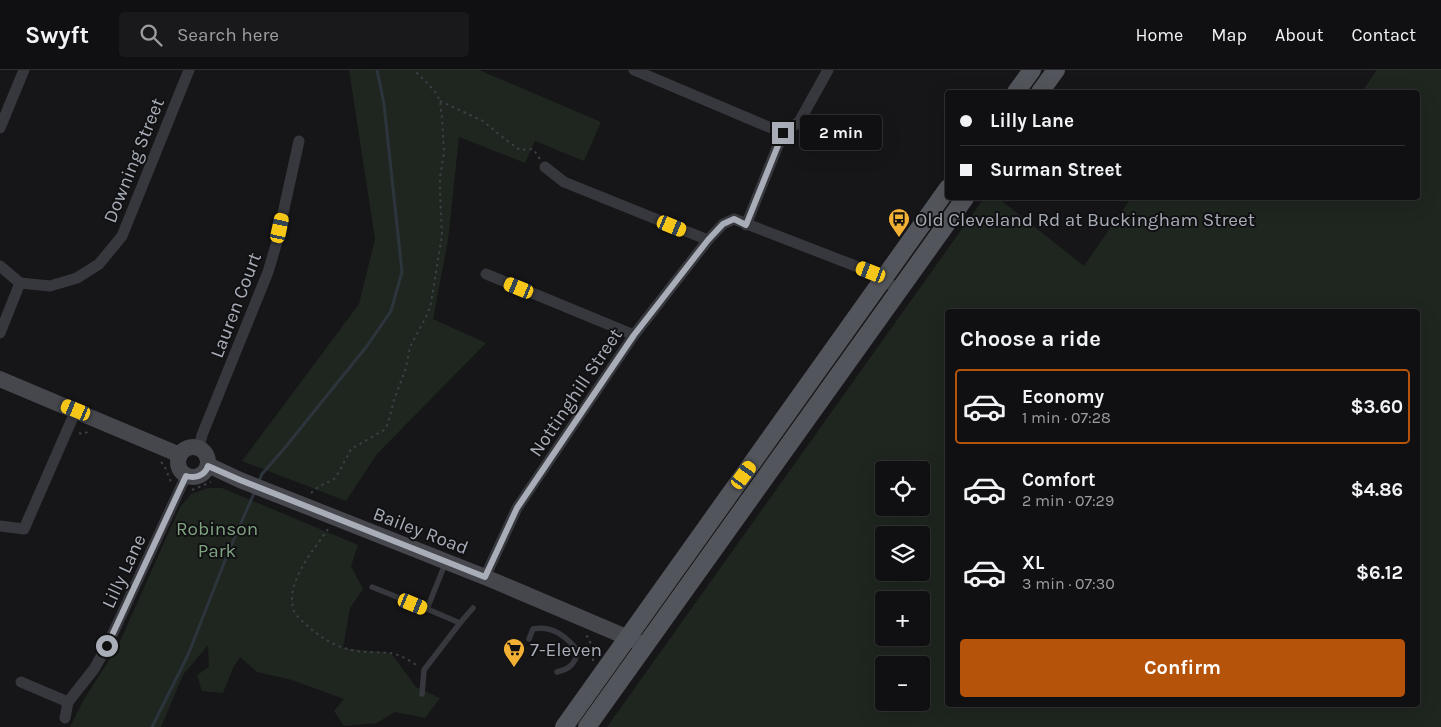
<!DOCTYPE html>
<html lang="en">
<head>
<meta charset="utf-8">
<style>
  body { margin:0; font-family:Karla,sans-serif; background:#19191b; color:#f1f3f6; height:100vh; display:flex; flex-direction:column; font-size:19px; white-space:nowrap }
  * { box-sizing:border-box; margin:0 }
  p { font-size:16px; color:#9c9d9f }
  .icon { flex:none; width:28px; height:28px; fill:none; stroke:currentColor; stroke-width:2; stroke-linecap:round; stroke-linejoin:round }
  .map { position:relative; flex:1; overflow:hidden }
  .drawer { position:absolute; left:945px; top:239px; width:475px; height:398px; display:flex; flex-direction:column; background:#101012; border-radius:5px; box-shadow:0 5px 20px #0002,0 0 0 1px #303032 }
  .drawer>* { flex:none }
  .hud { position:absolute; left:945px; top:20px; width:475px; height:110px; border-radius:5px; box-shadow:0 5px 20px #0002,0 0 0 1px #303032; display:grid; align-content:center; height:110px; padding:0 15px; background:#101012 }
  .fabs { position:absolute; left:875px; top:391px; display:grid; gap:10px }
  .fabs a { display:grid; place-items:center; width:55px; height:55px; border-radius:5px; background:#101012; box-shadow:0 5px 20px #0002,0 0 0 1px #303032; font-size:25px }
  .end { position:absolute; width:22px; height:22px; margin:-11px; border:6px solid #a8adb8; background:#111; box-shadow:0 0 0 2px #111 }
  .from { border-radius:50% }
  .bubble { position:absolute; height:35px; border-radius:5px; background:#101012; box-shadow:0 5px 20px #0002,0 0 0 1px #303032; font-size:16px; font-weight:700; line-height:35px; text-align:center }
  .car { position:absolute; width:15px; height:30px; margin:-15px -8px; border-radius:6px; box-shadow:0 0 4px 1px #0007; background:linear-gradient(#f5c518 24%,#345 0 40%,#f5c518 0 76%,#345 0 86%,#f5c518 0) }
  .hud b { display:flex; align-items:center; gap:18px; height:48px; font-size:19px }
  .hud b+b { border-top:1px solid #303032 }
  .hud i { width:12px; height:12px; background:#f1f3f6 }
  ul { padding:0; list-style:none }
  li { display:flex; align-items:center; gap:15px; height:75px; margin:0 10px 8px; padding:0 5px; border:2px solid transparent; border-radius:5px }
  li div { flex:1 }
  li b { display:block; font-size:19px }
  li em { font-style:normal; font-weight:700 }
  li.selected { border-color:#b45309 }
  li>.icon { width:45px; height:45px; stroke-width:1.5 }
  h2 { padding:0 15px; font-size:22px; line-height:60px }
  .cta { display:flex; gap:10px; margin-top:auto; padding:10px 15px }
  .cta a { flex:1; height:58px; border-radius:5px; background:#b45309; color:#fff; font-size:20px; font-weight:700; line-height:58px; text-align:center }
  header { display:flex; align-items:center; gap:30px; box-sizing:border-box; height:70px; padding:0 25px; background:#101012; border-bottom:1px solid #303032 }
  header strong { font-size:24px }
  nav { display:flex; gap:28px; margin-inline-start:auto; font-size:18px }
  .search { width:350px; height:45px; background:#19191b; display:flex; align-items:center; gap:12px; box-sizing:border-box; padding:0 18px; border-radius:5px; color:#9c9d9f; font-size:19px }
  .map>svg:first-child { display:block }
</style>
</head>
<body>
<header>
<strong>Swyft</strong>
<div class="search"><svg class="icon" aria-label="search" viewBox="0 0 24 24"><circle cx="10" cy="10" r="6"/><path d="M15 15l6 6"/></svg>Search here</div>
<nav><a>Home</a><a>Map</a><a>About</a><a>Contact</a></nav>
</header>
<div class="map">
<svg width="1441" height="657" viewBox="0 0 1441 657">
  <rect width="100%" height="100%" fill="#161618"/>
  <g fill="#1e261f" fill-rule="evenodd">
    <polygon points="349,0 479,0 601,52 584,91 535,71 525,93 459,67 448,170 433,249 486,273 377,384 346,431 242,391 359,234 375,169"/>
    <path d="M 1375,0 L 1441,0 L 1441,657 L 607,657 L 984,128 L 998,128 L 1084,196 L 1131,128 L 1418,128 L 1418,22 L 1362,22 L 1376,1 ZM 948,241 L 1418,241 L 1418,634 L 948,634 ZM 884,400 L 921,400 L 921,438 L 884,438 ZM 884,465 L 921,465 L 921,502 L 884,502 ZM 884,530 L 921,530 L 921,568 L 884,568 ZM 884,595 L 921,595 L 921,632 L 884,632 Z"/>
    <polygon points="208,418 222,418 358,475 351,496 363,519 350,538 343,578 391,583 416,617 440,628 425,648 395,642 377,653 344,656 334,641 344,629 292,610 257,602 240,587 233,598 223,623 202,621 197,605 209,597 208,575 183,605 161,657 70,657 84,629 118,576 180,437 191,424"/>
  </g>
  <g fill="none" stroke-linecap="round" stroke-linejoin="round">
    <g stroke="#2c353c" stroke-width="3">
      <polyline points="258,413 262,404 283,380 367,276 391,241 402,202 384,34 377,0"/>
      <polyline points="152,657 188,585 228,483 255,421"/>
    </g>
    <g stroke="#3d3f44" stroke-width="2" stroke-dasharray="2.5 4" stroke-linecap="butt">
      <polyline points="440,31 483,51 506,70 520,80 533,79 540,89"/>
      <polyline points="79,363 82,364 88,362"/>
      <polyline points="161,392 164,395 171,412"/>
      <polyline points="192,420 211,412"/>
      <polyline points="311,423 318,417 334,409 339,402 351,379 384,360 388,354 394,330 406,298 410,277 428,243 431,233 442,165 440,123 440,107 444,83 442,48 440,31 434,20 417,3 416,0"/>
      <path d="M 328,459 C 314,480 284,513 294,541 C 297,548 307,555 312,560 C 325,570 340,579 357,581 C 368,583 380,582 391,583 C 401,585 410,591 418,596"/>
      <polyline points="586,566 588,567 593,580"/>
      <polyline points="593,591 593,580 600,578"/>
    </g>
    <g stroke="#37383d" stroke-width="5.5">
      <polyline points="372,517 427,539 445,494"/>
      <polyline points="427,539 460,553"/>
      <path d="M 529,569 L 533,559 C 552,555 566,566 578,581 C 575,594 570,599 557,602"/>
      <polyline points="422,624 424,600 460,553 473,538"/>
    </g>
    <g stroke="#37383d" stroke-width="11">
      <polyline points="634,0 783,63 746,155"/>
      <polyline points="0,58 24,0"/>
      <polyline points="783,63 799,52 828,0"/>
      <polyline points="545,97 564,112 708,170"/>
      <polyline points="0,196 20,213"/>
      <polyline points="486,204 634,265"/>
      <polyline points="20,213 50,216 77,208 99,194 122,166 189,0"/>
      <polyline points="0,263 20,213"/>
      <polyline points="199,378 202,365 268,202 276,175 299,71"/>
      <polyline points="0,456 24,459 76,340"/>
      <polyline points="485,507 517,438 634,265 708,170 723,154 734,149 871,202 899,220"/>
      <polyline points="21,612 68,632"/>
      <polyline points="65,648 68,632 94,599 107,576 186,406"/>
    </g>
    <g stroke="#45474d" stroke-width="16">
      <polyline points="0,309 180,385"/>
      <circle cx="193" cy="392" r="15"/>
      <polyline points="208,395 240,410 485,507 645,575"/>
    </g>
    <g stroke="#53555c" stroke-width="18">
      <polyline points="1016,22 1032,0"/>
      <polyline points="1040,22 1056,0"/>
      <polyline points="564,657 948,118"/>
      <polyline points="587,657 965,128"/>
    </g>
  </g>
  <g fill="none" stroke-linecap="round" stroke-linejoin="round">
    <path stroke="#a8adb8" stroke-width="6" d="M 107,576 L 186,406 C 196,409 205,405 208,396 L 240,410 L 485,507 L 517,438 L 634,265 L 708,170 L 723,154 L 734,149 L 746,155 L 783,63"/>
  </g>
  <defs>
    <g id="bus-pin" transform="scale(1.125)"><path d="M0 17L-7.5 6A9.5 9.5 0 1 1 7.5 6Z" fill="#f2b134" stroke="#111113"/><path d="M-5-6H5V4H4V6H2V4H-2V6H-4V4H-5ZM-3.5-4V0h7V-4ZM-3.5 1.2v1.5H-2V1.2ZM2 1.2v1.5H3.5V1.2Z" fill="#111"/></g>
    <g id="supermarket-pin" transform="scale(1.125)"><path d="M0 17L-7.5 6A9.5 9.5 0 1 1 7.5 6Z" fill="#f2b134" stroke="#111113"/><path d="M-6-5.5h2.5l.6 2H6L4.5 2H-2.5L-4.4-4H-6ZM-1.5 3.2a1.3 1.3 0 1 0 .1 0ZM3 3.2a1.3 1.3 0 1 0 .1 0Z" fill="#111"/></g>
  </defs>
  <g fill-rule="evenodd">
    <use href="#bus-pin" x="899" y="149"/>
    <use href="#supermarket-pin" x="514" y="579"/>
  </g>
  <g text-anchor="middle" stroke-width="4" stroke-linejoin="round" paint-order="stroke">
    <g font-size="19" fill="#a8adb8" stroke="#111113">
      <text transform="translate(133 90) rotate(-68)" y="7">Downing Street</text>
      <text transform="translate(235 235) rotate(-69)" y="7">Lauren Court</text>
      <text transform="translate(575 322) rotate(-56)" y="7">Nottinghill Street</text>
      <text transform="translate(421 460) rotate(21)" y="7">Bailey Road</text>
      <text transform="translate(123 501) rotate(-65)" y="7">Lilly Lane</text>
    </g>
    <g font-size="19" fill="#a8adb8" stroke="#111113" text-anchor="start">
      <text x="915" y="156">Old Cleveland Rd at Buckingham Street</text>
      <text x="530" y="586">7-Eleven</text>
    </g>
    <g font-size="19" fill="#7fa381" stroke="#111113">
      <text x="217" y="465">Robinson<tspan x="217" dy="22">Park</tspan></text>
    </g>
  </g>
</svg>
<div class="fabs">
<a><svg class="icon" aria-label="locate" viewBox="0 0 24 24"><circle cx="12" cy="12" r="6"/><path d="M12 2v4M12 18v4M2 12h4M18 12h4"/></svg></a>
<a><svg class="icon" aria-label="layers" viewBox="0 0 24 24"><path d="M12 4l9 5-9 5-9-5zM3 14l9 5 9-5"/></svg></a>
<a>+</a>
<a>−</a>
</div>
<i class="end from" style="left:107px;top:576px"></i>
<i class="end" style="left:783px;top:63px"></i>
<div class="bubble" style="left:800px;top:45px;width:82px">2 min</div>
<i class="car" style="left:672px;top:156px;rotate:112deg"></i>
<i class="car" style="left:280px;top:158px;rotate:12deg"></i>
<i class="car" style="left:871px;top:202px;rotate:291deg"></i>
<i class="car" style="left:519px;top:218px;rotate:292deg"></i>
<i class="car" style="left:76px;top:340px;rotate:292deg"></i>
<i class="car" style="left:744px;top:405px;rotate:36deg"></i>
<i class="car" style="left:413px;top:534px;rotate:112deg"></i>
<div class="hud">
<b><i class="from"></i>Lilly Lane</b>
<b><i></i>Surman Street</b>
</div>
<section class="drawer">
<h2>Choose a ride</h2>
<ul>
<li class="selected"><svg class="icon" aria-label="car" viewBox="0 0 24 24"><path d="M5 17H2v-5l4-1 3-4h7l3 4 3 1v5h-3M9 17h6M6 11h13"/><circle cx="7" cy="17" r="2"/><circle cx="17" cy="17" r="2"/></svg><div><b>Economy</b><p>1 min · 07:28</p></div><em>$3.60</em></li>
<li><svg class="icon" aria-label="car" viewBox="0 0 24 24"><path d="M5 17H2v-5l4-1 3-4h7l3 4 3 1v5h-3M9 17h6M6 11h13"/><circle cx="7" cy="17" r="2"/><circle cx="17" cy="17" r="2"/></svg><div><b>Comfort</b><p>2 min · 07:29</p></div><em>$4.86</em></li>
<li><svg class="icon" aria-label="car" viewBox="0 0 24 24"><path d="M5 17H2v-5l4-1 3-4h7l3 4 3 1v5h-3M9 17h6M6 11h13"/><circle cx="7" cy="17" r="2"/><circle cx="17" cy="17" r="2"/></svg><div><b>XL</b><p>3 min · 07:30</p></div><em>$6.12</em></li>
</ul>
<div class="cta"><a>Confirm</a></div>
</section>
</div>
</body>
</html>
